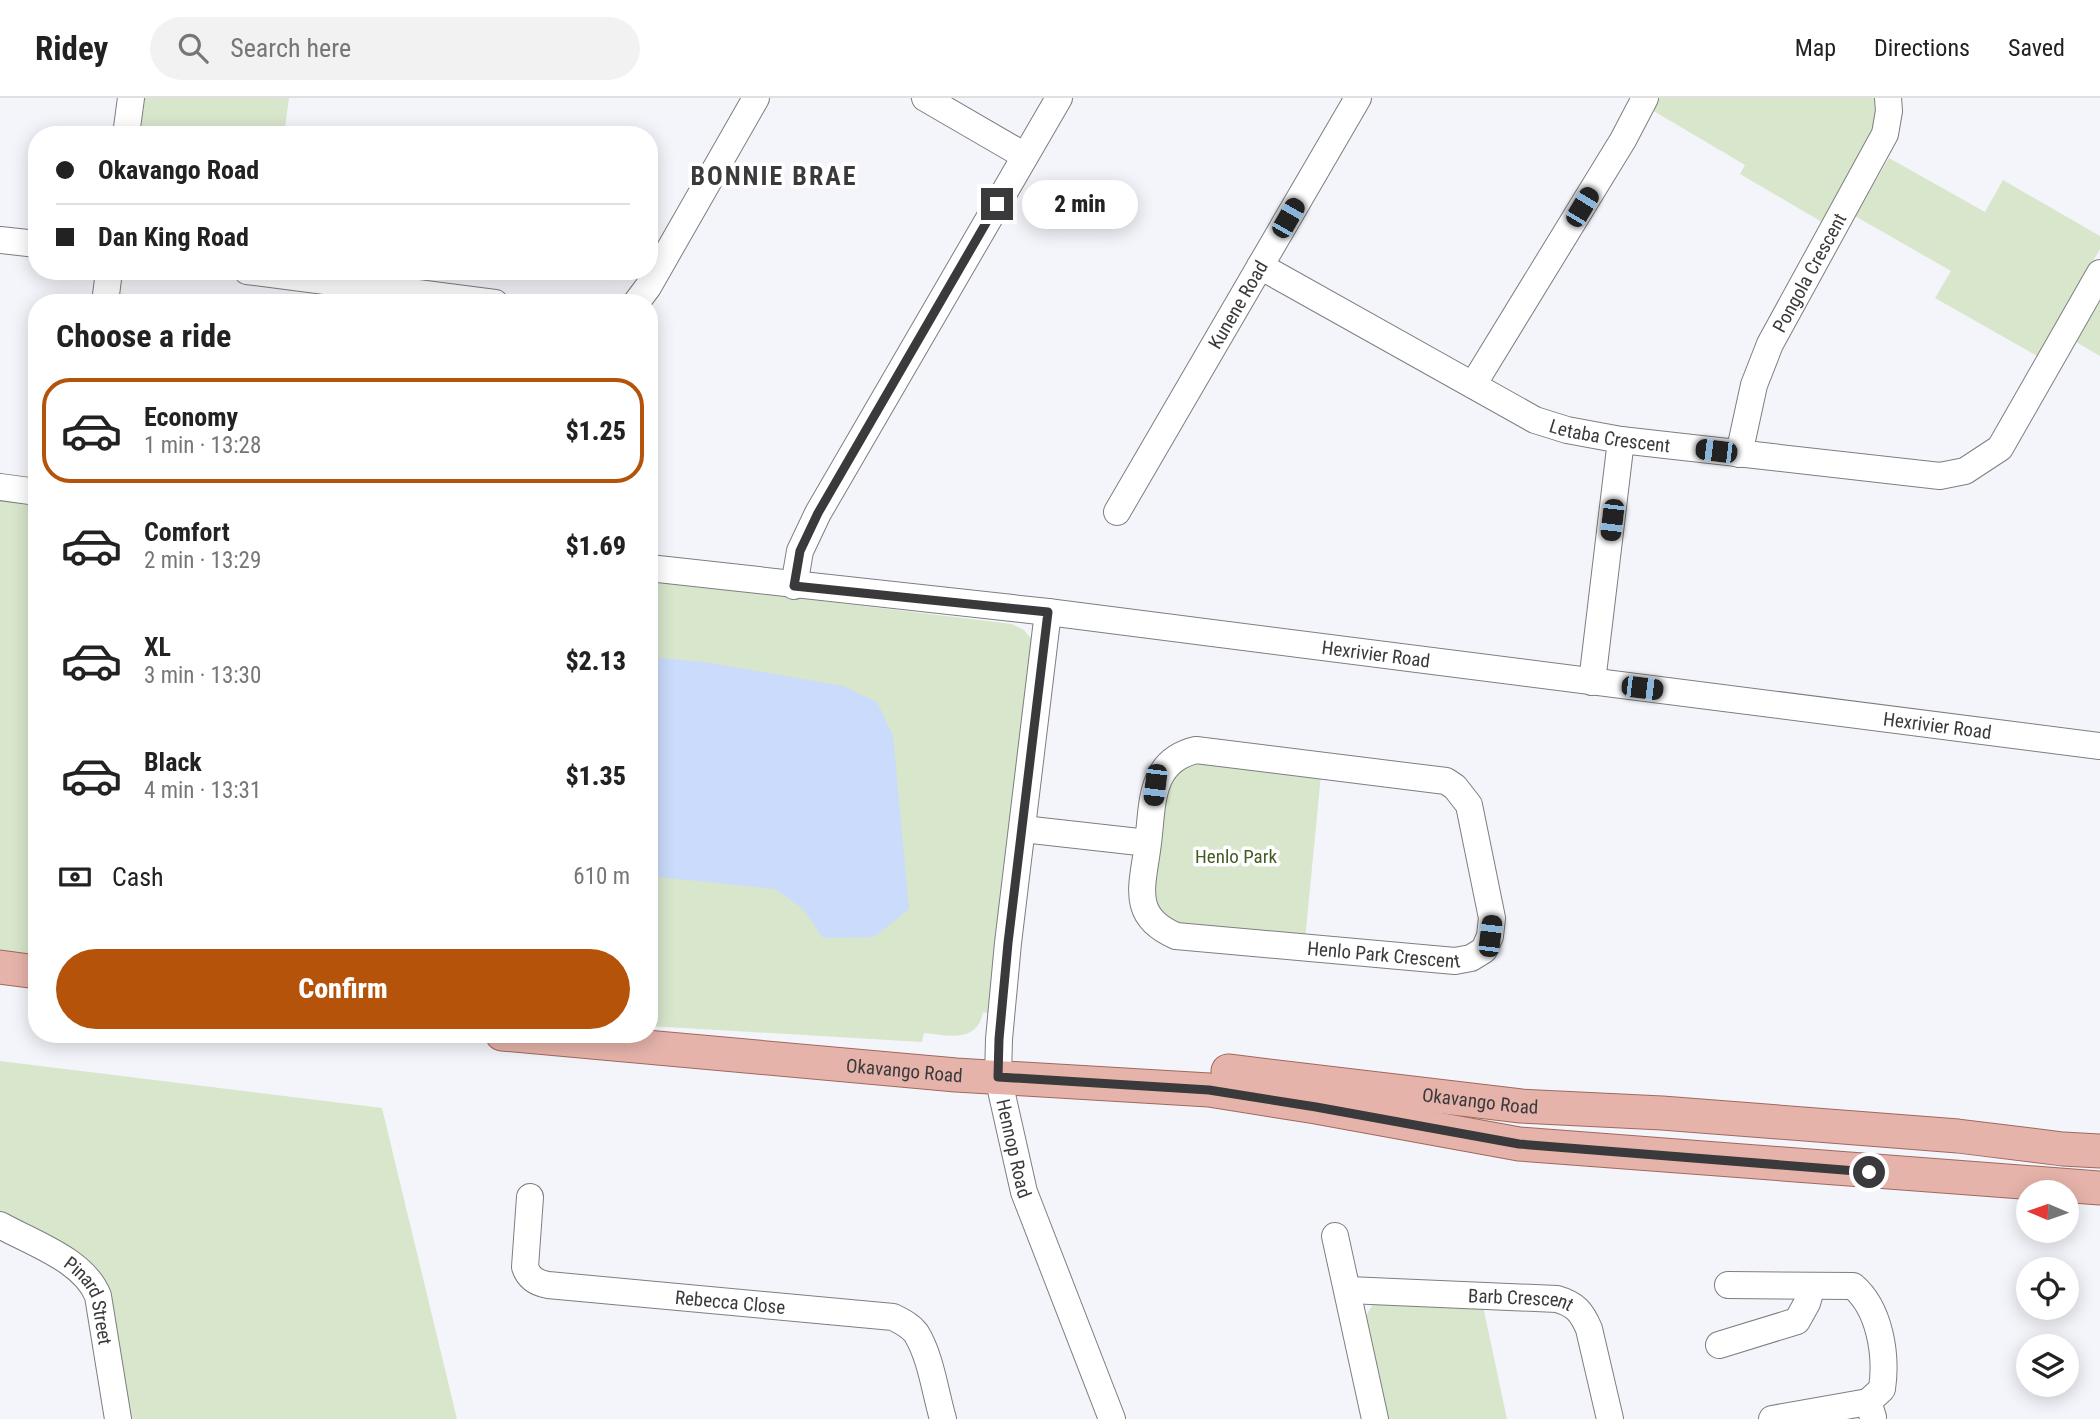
<!DOCTYPE html>
<html lang="en">
<head>
<meta charset="utf-8">
<style>
  body { margin:0; font-family:"Roboto Condensed",sans-serif; background:#f2f2f2; color:#222; height:100vh; display:flex; flex-direction:column; font-size:26px; white-space:nowrap }
  * { box-sizing:border-box; margin:0 }
  p { font-size:23px; color:#767676 }
  .icon { flex:none; width:38px; height:38px; fill:none; stroke:currentColor; stroke-width:2; stroke-linecap:round; stroke-linejoin:round }
  .map { position:relative; flex:1; overflow:hidden }
  .panel { position:absolute; left:28px; top:196px; width:630px; height:749px; display:flex; flex-direction:column; background:#fff; border-radius:28px; box-shadow:0 4px 18px #0003 }
  .panel>* { flex:none }
  .banner { position:absolute; left:28px; top:28px; width:630px; height:154px; border-radius:28px; box-shadow:0 4px 18px #0003; display:grid; align-content:center; height:154px; padding:0 28px; background:#fff }
  .needle { width:46px; rotate:272deg }
  .controls { position:absolute; left:2016px; top:1082px; display:grid; gap:14px }
  .controls a { display:grid; place-items:center; width:63px; height:63px; border-radius:50%; background:#fff; box-shadow:0 4px 18px #0003; font-size:35px }
  .end { position:absolute; width:32px; height:32px; margin:-16px; border:9px solid #3a3a3c; background:#fff; box-shadow:0 0 0 4px #fff }
  .from { border-radius:50% }
  .bubble { position:absolute; height:49px; border-radius:24px; background:#fff; box-shadow:0 4px 18px #0003; font-size:23px; font-weight:800; line-height:49px; text-align:center }
  .car { position:absolute; width:21px; height:42px; margin:-21px -10px; border-radius:9px; box-shadow:0 0 5px 2px #0007; background:linear-gradient(#222 24%,#8ab4d8 0 40%,#222 0 76%,#8ab4d8 0 86%,#222 0) }
  .banner b { display:flex; align-items:center; gap:24px; height:66px; font-size:26px }
  .banner b+b { border-top:2px solid #e0e0e0 }
  .banner i { width:18px; height:18px; background:#222 }
  ul { padding:0; list-style:none }
  li { display:flex; align-items:center; gap:21px; height:105px; margin:0 14px 10px; padding:0 14px; border:4px solid transparent; border-radius:28px }
  li div { flex:1 }
  li b { display:block; font-size:26px }
  li em { font-style:normal; font-weight:800 }
  li.selected { border-color:#b45309 }
  li>.icon { width:63px; height:63px; stroke-width:1.5 }
  h2 { padding:0 28px; font-size:32px; line-height:84px }
  .pay { display:flex; align-items:center; gap:18px; height:77px; padding:0 28px; font-size:26px }
  .pay p { margin-inline-start:auto }
  .primary-button { display:flex; gap:14px; margin-top:auto; padding:14px 28px }
  .primary-button a { flex:1; height:80px; border-radius:42px; background:#b45309; color:#fff; font-size:28px; font-weight:800; line-height:80px; text-align:center }
  header { display:flex; align-items:center; gap:42px; box-sizing:border-box; height:98px; padding:0 35px; background:#fff; border-bottom:2px solid #e0e0e0 }
  header strong { font-size:33px }
  nav { display:flex; gap:38px; margin-inline-start:auto; font-size:24px }
  .search { width:490px; height:63px; background:#f2f2f2; display:flex; align-items:center; gap:18px; box-sizing:border-box; padding:0 24px; border-radius:38px; color:#767676; font-size:26px }
  .map>svg:first-child { display:block }
</style>
</head>
<body>
<header>
<strong>Ridey</strong>
<div class="search"><svg class="icon" aria-label="search" viewBox="0 0 24 24"><circle cx="10" cy="10" r="6"/><path d="M15 15l6 6"/></svg>Search here</div>
<nav><a>Map</a><a>Directions</a><a>Saved</a></nav>
</header>
<div class="map">
<svg width="2100" height="1321" viewBox="0 0 2100 1321">
  <rect width="100%" height="100%" fill="#f4f5fa"/>
  <g fill="#d8e6cc">
    <polygon points="140,0 289,0 284,37 135,37"/>
    <polygon points="1659,0 1879,0 1873,35 1822,124 1740,76 1745,67 1652,12"/>
    <polygon points="1889,60 1985,114 2003,82 2100,138 2100,151 2037,258 1935,200 1951,173 1855,118"/>
    <polygon points="2100,204 2100,258 2076,244"/>
    <polygon points="0,402 37,406 37,861 0,856"/>
    <path d="M 649,482 L 1012,526 L 1024,532 L 1033,543 L 992,916 L 983,914 C 977,946 948,937 924,935 L 922,944 L 649,928 Z"/>
    <path d="M 1195,665 L 1321,677 L 1305,842 L 1181,830 L 1161,819 L 1154,796 L 1167,693 C 1172,678 1181,672 1195,665 Z"/>
    <polygon points="0,963 382,1010 457,1321 130,1321 108,1195 0,1114"/>
    <polygon points="1373,1206 1483,1208 1507,1321 1385,1321 1364,1221"/>
  </g>
  <polygon fill="#cadbfb" points="649,559 705,564 843,588 877,604 893,638 909,811 874,839 823,840 803,811 775,791 649,778"/>
  <g fill="none" stroke-linecap="round" stroke-linejoin="round">
    <g stroke="#7c7e81" stroke-width="28">
      <g id="minor">
        <polyline points="925,0 1025,58"/>
        <polyline points="126,37 131,0"/>
        <polyline points="0,142 37,146"/>
        <path id="s1" d="M 1260,168 L 1535,322 L 1567,332 L 1621,342 L 1940,378 L 1965,373 L 2000,350 L 2100,175"/>
        <polyline points="247,173 495,205"/>
        <polyline points="105,205 109,173"/>
        <polyline points="636,205 648,189 756,0"/>
        <polyline points="1473,287 1623,42 1645,0"/>
        <path id="s2" d="M 1739,356 L 1754,287 L 1770,246 L 1885,36 L 1889,13 L 1888,0"/>
        <polyline points="0,389 37,394"/>
        <path id="s3" d="M 1117,414 L 1358,0"/>
        <path id="s4" d="M 649,470 L 1048,514 L 2100,648"/>
        <polyline points="794,488 800,453 818,415 1059,0"/>
        <path id="s5" d="M 1048,514 L 1008,845 L 999,941 L 998,979 L 1024,1094 L 1112,1321"/>
        <polyline points="1592,584 1621,342"/>
        <path id="s6" d="M 1023,731 L 1148,745 C 1143,787 1129,818 1176,838 L 1455,863 L 1471,860 L 1484,852 L 1490,838 L 1492,820 L 1469,707 L 1455,689 L 1446,683 L 1196,652 C 1149,663 1153,706 1148,745"/>
        <path id="s7" d="M 530,1099 L 525,1169 C 529,1181 537,1185 548,1187 L 893,1219 C 901,1223 910,1227 916,1235 C 931,1259 935,1294 943,1321"/>
        <path id="s8" d="M 0,1127 C 32,1145 84,1162 98,1198 L 118,1321"/>
        <polyline points="1335,1138 1375,1321"/>
        <path d="M 1728,1187 L 1853,1188 C 1880,1211 1887,1257 1882,1291 L 1868,1304"/>
        <path id="s9" d="M 1348,1192 L 1557,1201 C 1575,1206 1582,1214 1589,1231 L 1610,1321"/>
        <polyline points="1719,1247 1797,1223 1807,1205 1812,1188"/>
        <polyline points="1772,1321 1868,1304 1873,1319"/>
      </g>
    </g>
    <g stroke="#9f685e" stroke-width="35">
      <g id="major">
        <polyline points="0,869 37,874"/>
        <path id="s10" d="M 502,936 L 956,977 L 1209,992 L 1316,1009 L 1519,1046 L 2100,1090"/>
        <path id="s11" d="M 1228,973 L 1521,1008 L 1662,1015 L 1958,1038 L 2063,1051 L 2100,1053"/>
      </g>
    </g>
    <use href="#minor" stroke="#fff" stroke-width="26"/>
    <use href="#major" stroke="#e6b3aa" stroke-width="33"/>
  </g>
  <g fill="none" stroke-linecap="round" stroke-linejoin="round">
    <polyline stroke="#3a3a3c" stroke-width="9" points="997,106 818,415 800,453 794,488 1048,514 1008,845 999,941 998,979 1209,992 1316,1009 1519,1046 1869,1074"/>
  </g>
  <g text-anchor="middle" stroke-width="7" stroke-linejoin="round" paint-order="stroke">
    <g font-size="19" fill="#3a3a3c" stroke="#fff">
      <text dy="7" stroke="none"><textPath href="#s2" startOffset="196">Pongola Crescent</textPath></text>
      <text dy="7" stroke="none"><textPath href="#s3" startOffset="240">Kunene Road</textPath></text>
      <text dy="7" stroke="none"><textPath href="#s1" startOffset="392">Letaba Crescent</textPath></text>
      <text dy="7" stroke="none"><textPath href="#s4" startOffset="732">Hexrivier Road</textPath></text>
      <text dy="7" stroke="none"><textPath href="#s4" startOffset="1298">Hexrivier Road</textPath></text>
      <text dy="7" stroke="none"><textPath href="#s6" startOffset="443">Henlo Park Crescent</textPath></text>
      <text dy="7" stroke="none"><textPath href="#s10" startOffset="404">Okavango Road</textPath></text>
      <text dy="7" stroke="none"><textPath href="#s11" startOffset="254">Okavango Road</textPath></text>
      <text dy="7" stroke="none"><textPath href="#s5" startOffset="541">Hennop Road</textPath></text>
      <text dy="7" stroke="none"><textPath href="#s7" startOffset="284">Rebecca Close</textPath></text>
      <text dy="7" stroke="none"><textPath href="#s9" startOffset="173">Barb Crescent</textPath></text>
      <text dy="7" stroke="none"><textPath href="#s8" startOffset="124">Pinard Street</textPath></text>
    </g>
    <g font-size="19" fill="#435e25" stroke="#fff">
      <text x="1236" y="765">Henlo Park</text>
    </g>
    <g font-size="26" font-weight="bold" letter-spacing="2" fill="#3a3a3c" stroke="#fff">
      <text x="774" y="87">BONNIE BRAE</text>
    </g>
  </g>
</svg>
<div class="controls">
<a><svg class="needle" viewBox="-14 -14 28 28"><path d="M0-13l5 13h-10z" fill="#e53935"/><path d="M0 13l5-13h-10z" fill="#767676"/></svg></a>
<a><svg class="icon" aria-label="locate" viewBox="0 0 24 24"><circle cx="12" cy="12" r="6"/><path d="M12 2v4M12 18v4M2 12h4M18 12h4"/></svg></a>
<a><svg class="icon" aria-label="layers" viewBox="0 0 24 24"><path d="M12 4l9 5-9 5-9-5zM3 14l9 5 9-5"/></svg></a>
</div>
<i class="end from" style="left:1869px;top:1074px"></i>
<i class="end" style="left:997px;top:106px"></i>
<div class="bubble" style="left:1022px;top:82px;width:116px">2 min</div>
<i class="car" style="left:1582px;top:109px;rotate:31deg"></i>
<i class="car" style="left:1288px;top:120px;rotate:30deg"></i>
<i class="car" style="left:1716px;top:353px;rotate:277deg"></i>
<i class="car" style="left:1612px;top:422px;rotate:187deg"></i>
<i class="car" style="left:1642px;top:590px;rotate:97deg"></i>
<i class="car" style="left:1155px;top:687px;rotate:187deg"></i>
<i class="car" style="left:1490px;top:838px;rotate:7deg"></i>
<div class="banner">
<b><i class="from"></i>Okavango Road</b>
<b><i></i>Dan King Road</b>
</div>
<section class="panel">
<h2>Choose a ride</h2>
<ul>
<li class="selected"><svg class="icon" aria-label="car" viewBox="0 0 24 24"><path d="M5 17H2v-5l4-1 3-4h7l3 4 3 1v5h-3M9 17h6M6 11h13"/><circle cx="7" cy="17" r="2"/><circle cx="17" cy="17" r="2"/></svg><div><b>Economy</b><p>1 min · 13:28</p></div><em>$1.25</em></li>
<li><svg class="icon" aria-label="car" viewBox="0 0 24 24"><path d="M5 17H2v-5l4-1 3-4h7l3 4 3 1v5h-3M9 17h6M6 11h13"/><circle cx="7" cy="17" r="2"/><circle cx="17" cy="17" r="2"/></svg><div><b>Comfort</b><p>2 min · 13:29</p></div><em>$1.69</em></li>
<li><svg class="icon" aria-label="car" viewBox="0 0 24 24"><path d="M5 17H2v-5l4-1 3-4h7l3 4 3 1v5h-3M9 17h6M6 11h13"/><circle cx="7" cy="17" r="2"/><circle cx="17" cy="17" r="2"/></svg><div><b>XL</b><p>3 min · 13:30</p></div><em>$2.13</em></li>
<li><svg class="icon" aria-label="car" viewBox="0 0 24 24"><path d="M5 17H2v-5l4-1 3-4h7l3 4 3 1v5h-3M9 17h6M6 11h13"/><circle cx="7" cy="17" r="2"/><circle cx="17" cy="17" r="2"/></svg><div><b>Black</b><p>4 min · 13:31</p></div><em>$1.35</em></li>
</ul>
<div class="pay"><svg class="icon" aria-label="cash" viewBox="0 0 24 24"><path d="M3 7h18v10H3z"/><circle cx="12" cy="12" r="2"/></svg>Cash<p>610 m</p></div>
<div class="primary-button"><a>Confirm</a></div>
</section>
</div>
</body>
</html>
